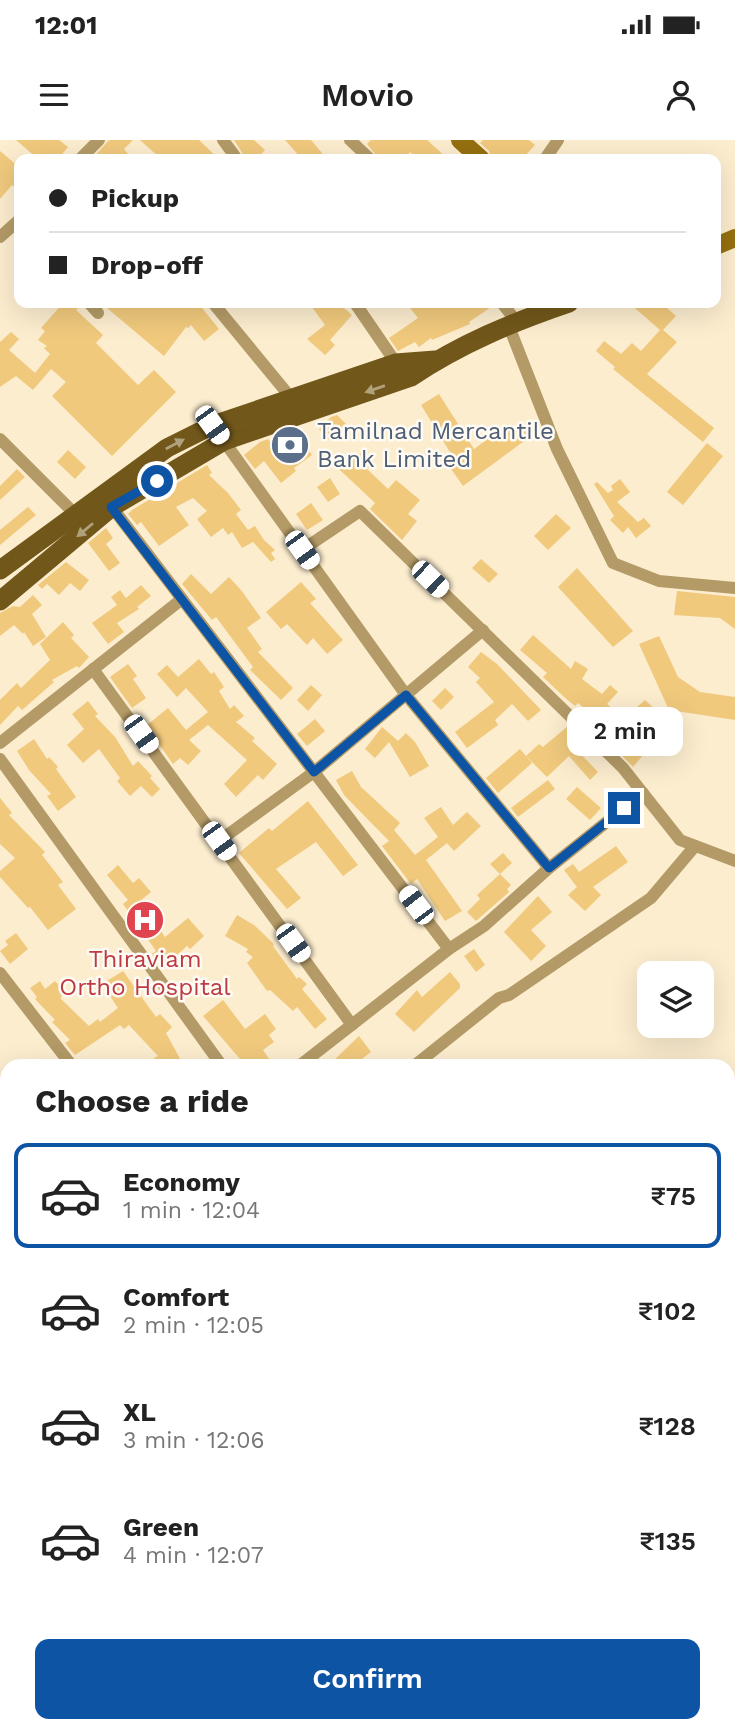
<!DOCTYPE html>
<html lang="en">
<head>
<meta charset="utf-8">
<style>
  body { margin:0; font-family:"Work Sans",sans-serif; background:#f6f6f6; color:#222; height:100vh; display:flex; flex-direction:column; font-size:26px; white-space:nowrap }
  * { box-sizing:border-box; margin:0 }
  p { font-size:23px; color:#767676 }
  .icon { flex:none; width:38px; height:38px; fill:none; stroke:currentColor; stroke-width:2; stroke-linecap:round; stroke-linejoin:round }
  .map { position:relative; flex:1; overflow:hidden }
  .drawer { position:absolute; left:0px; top:919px; width:735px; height:674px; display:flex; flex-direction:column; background:#fff; border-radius:21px 21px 0 0; box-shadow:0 7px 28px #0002 }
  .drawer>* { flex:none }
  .top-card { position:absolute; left:14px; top:14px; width:707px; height:154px; border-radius:14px; box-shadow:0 7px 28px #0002; display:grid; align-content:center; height:154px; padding:0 35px; background:#fff }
  .buttons { position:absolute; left:637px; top:821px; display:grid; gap:14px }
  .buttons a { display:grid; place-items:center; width:77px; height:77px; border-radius:14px; background:#fff; box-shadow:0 7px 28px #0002; font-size:35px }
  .end { position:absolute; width:32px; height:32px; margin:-16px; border:9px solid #0d54a4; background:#fff; box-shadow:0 0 0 4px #fff }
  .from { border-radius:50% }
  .bubble { position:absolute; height:49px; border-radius:14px; background:#fff; box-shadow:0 7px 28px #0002; font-size:23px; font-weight:600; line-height:49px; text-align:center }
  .car { position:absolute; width:21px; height:42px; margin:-21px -10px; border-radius:9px; box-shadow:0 0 5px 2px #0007; background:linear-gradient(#fff 24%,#345 0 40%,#fff 0 76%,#345 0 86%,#fff 0) }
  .top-card b { display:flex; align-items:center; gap:24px; height:66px; font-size:26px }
  .top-card b+b { border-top:2px solid #e0e0e0 }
  .top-card i { width:18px; height:18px; background:#222 }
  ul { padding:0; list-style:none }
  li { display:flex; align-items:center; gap:21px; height:105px; margin:0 14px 10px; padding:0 21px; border:4px solid transparent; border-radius:14px }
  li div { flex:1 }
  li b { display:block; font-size:26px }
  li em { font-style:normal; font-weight:600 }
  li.current { border-color:#0d54a4 }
  li>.icon { width:63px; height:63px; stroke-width:1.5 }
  h2 { padding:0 35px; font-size:32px; line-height:84px }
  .action { display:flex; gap:14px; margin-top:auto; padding:14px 35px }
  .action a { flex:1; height:80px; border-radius:14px; background:#0d54a4; color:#fff; font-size:28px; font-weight:600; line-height:80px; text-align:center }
  .status { display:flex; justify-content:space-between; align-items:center; height:49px; padding:0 35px; background:#fff; direction:ltr }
  .status svg { height:19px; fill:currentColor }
  header { display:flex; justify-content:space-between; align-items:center; height:91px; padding:0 35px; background:#fff; font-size:32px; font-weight:600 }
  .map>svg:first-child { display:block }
</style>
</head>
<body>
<div class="status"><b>12:01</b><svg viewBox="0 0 49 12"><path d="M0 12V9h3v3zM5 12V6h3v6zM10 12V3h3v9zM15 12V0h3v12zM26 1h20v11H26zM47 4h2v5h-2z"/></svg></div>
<header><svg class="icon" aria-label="menu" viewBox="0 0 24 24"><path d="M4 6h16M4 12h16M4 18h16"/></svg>Movio<svg class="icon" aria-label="person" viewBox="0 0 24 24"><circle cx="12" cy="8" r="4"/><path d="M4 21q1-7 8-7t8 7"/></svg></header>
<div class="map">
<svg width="735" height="1591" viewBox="0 0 735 1591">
  <rect width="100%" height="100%" fill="#fcedcf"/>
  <g fill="#f0c97d">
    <polygon points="16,0 59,0 68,7 58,19 38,19"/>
    <polygon points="109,0 133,0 124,9 132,19 92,19"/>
    <polygon points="140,0 199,0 219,19 161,19"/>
    <polygon points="234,0 254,0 265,10 257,19 246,19"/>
    <polygon points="285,0 311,0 327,19 302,19"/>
    <polygon points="371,0 427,0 448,19 418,19 410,12 405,19 379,19 367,4"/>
    <polygon points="483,0 529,0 535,5 522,19 492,19 489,11 480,3"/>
    <polygon points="0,11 19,27 19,51 12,45 0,59"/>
    <polygon points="63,163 72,163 78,168 76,170 103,195 96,203 138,245 154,230 176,252 112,316 52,256 66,242 51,229 33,250 16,236 0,247 0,202 11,192 19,199 9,210 35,233 50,214 44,208 47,206 38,200 45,191 41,188"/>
    <polygon points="101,163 198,163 219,189 204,201 191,185 188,188 186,187 164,216"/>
    <polygon points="309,163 338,163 352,175 330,200 335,205 325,215 307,199 325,185"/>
    <polygon points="406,163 493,163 494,165 469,182 470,184 432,200 431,198 419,207 415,202 398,211 389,198 418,178"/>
    <polygon points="629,163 661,163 676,176 663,190 677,202 647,234 714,288 703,302 613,229 615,227 596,211 604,201 621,214 632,203 641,211 660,190"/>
    <polygon points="439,254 474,309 508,284 513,291 523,284 531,296 463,346 449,326 456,322 421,265"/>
    <polygon points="337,275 346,284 329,300 319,289 331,277"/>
    <polygon points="294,290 312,315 294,328 296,331 281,343 264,321 255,329 244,315 260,302 268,299 271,303"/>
    <polygon points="707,303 723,316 683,365 667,352"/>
    <polygon points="68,310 86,327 75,339 57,322"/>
    <polygon points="365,310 374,323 367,329 388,349 396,340 420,360 408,374 417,381 402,400 370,369 375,363 339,329"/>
    <polygon points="207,325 212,333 209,335 228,353 241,370 236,374 248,390 255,386 264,400 275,410 271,413 275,419 271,422 253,402 242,408 232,392 228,395 223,388 211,397 197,379 207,371 193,358 176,367 189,385 159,406 141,382 137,385 128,374 132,370"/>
    <polygon points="17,329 25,337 0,360 0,346"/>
    <polygon points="330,338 340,354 328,362 317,347"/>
    <polygon points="620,339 630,352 617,362 638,382 644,378 651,386 636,398 628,387 623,393 610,380 614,376 594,344 597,342 608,353 613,350 611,346"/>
    <polygon points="311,363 323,380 307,390 296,374"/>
    <polygon points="28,367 36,375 0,405 0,390"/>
    <polygon points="556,374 571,388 548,410 534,396"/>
    <polygon points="106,388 113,398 106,404 120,423 109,431 88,403"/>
    <polygon points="481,419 498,434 489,443 472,428"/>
    <polygon points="66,422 89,440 80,451 70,443 59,455 47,444 42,449 38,445"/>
    <polygon points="577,428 633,491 613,507 558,447"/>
    <polygon points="191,434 211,454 229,437 241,450 261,478 247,488 262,509 258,512 293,548 281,560 250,530 253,527 216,477 212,480 182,444"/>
    <polygon points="301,442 316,459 310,463 343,500 327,514 313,498 307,505 287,484 281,489 266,472"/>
    <polygon points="141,445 151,456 137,467 139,469 117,483 124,492 108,504 92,483 117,465 111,457 120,450 126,458"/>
    <polygon points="677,451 735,457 735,489 720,478 674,475"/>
    <polygon points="33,455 42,465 32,474 46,497 33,506 24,492 23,494 14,485 0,496 0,473 13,466 20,467"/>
    <polygon points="63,482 74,495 71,498 89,517 79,528 77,526 52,540 54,542 22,570 18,566 0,585 0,560 17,543 21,548 50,520 40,504"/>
    <polygon points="533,495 571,529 575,521 588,529 582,539 602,554 610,545 618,552 607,564 624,578 645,560 657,571 638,588 654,602 633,627 608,601 615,595 578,563 575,566 563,556 543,537 547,533 520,510"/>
    <polygon points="659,496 678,537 700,552 735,557 735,580 669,570 639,504"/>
    <polygon points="481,512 497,524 541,570 528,581 512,564 495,580 498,585 467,608 455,592 494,562 476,542 480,538 468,527"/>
    <polygon points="199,519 211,534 214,532 224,547 219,551 230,569 234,565 244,576 236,582 255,598 252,601 277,624 263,640 258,635 236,657 224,644 247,620 208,585 189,600 201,611 188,625 180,618 173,624 146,586 168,568 186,590 208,572 186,548 177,557 157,534 167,525 178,537"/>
    <polygon points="128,524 137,536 133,539 146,558 132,568 110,537"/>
    <polygon points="311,545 322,555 308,571 297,560"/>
    <polygon points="445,548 454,557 441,570 432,561"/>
    <polygon points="88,561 98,574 95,576 115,597 133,626 138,621 152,636 150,638 160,649 152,657 141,646 130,656 117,641 120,638 99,609 83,623 67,605 84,589 72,574"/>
    <polygon points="315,579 325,591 307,606 297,594"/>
    <polygon points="568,586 583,601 575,608 598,632 590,640 569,616 547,637 526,616 539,604 543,607"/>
    <polygon points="382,587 398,601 406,593 415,602 429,626 410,637 389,602 375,618 365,609"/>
    <polygon points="34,599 47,619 49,617 58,627 56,629 76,657 58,671 47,656 51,654 29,630 17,611"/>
    <polygon points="520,609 532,623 498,653 486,638"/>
    <polygon points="352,631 361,647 400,683 394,690 415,715 438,697 424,678 441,667 453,685 467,672 481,686 454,711 447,703 426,720 462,771 445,781 417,739 411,744 382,706 389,701 344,655 336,640"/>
    <polygon points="548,640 555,649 518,677 511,668"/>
    <polygon points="577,647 601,668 590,680 566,659"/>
    <polygon points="0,658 12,673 9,675 45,712 42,715 63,742 58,745 76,769 48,790 30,767 28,768 0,737 0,731 15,718 0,704"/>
    <polygon points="308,661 358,725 343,736 316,702 276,729 301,758 287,769 239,713 269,688 272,691"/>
    <polygon points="616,706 628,722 593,747 601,755 585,771 568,755 577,747 564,730 573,724 579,732"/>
    <polygon points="503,713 512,723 500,734 511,745 507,749 509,752 476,781 467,772 480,759 477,755 500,734 490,724"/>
    <polygon points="118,725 133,743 139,738 151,752 140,761 165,797 188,778 204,796 190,809 187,806 163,828 152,814 156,811 123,764 128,760 107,735"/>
    <polygon points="538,756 552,772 531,790 546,806 531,821 504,792"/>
    <polygon points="237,775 254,785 274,804 273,806 297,839 299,837 307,844 302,849 327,879 315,889 297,867 293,871 270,850 267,851 247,823 253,817 246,812 248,809 225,796"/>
    <polygon points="16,793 28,809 10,824 0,811 8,805 5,801"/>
    <polygon points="474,809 485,825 476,832 464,816"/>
    <polygon points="123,831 156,877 160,874 172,887 166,893 184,926 158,926 154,918 158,916 129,885 124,889 120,885 75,915 65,903 70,900 52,882 55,880 35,859 37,857 30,848 40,841 45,849 55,841 66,852 60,858 89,886 98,879 100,882 118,868 102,844"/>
    <polygon points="450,832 460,844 460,848 414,892 395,874 417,850 422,857"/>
    <polygon points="223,860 245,889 265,874 276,889 269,895 274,902 263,910 270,920 263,926 246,926 203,876"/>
    <polygon points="359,896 371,912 353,926 328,926"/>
  </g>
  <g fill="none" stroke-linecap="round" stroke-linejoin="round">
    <g stroke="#b39a67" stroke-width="12">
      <polyline points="223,0 237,19"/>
      <polyline points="350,0 370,19"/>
      <polyline points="80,19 99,0"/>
      <polyline points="545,19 558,0"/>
      <polyline points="0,97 19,80"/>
      <polyline points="89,163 98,173"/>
      <polyline points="213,163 292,259"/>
      <polyline points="355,163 396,223"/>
      <polyline points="502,163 516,181"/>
      <polyline points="508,184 557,309 613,423 659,441 735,448"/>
      <polyline points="221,297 406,555 549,728 643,653"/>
      <polyline points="0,299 76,375"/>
      <polyline points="108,362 449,809"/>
      <polyline points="302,410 360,371 623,628 680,700 735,721"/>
      <polyline points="93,529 352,885"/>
      <polyline points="0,603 182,459"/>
      <polyline points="0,619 222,926"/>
      <polyline points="219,701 314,632 483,490"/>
      <polyline points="0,833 72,926"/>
      <polyline points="299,926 449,809 484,786 549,728"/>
      <polyline points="414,926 499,858 509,855 651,758 695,706"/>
      <polyline points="0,1019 7,1028"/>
      <polyline points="728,1536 735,1532"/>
      <polyline points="651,1589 656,1586"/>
    </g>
    <g stroke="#95700f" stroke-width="18">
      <polyline points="460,0 481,19"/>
      <polyline points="716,106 735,98"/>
    </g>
    <g stroke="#71571a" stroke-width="19">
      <polyline points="0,430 167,308 213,285 396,223 435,220"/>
      <path d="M 0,461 L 112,367 L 224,301 L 411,237 C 460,204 513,182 569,163"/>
    </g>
  </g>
  <defs><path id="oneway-solid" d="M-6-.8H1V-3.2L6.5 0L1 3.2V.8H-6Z" transform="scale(1.75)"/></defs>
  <g fill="#b0a17d">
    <use href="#oneway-solid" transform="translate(375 249) rotate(161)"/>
    <use href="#oneway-solid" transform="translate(175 304) rotate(-28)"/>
    <use href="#oneway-solid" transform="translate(85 390) rotate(140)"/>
  </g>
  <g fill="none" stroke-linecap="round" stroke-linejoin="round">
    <polyline stroke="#0d54a4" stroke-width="9" points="157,341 111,367 314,632 406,555 549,728 624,668"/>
  </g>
  <defs>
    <g id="bank-disc" transform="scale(2.0125)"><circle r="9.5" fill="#5c6f8a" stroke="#fefbf5"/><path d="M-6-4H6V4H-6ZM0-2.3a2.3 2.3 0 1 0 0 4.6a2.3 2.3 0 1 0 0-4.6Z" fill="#fff"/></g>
    <g id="hospital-disc" transform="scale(2.0125)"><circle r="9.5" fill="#e0444e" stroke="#fefbf5"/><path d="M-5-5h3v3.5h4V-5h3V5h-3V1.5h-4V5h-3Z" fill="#fff"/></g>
  </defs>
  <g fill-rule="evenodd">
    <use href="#bank-disc" x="290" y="305"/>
    <use href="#hospital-disc" x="145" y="780"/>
  </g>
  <g text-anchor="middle" stroke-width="5" stroke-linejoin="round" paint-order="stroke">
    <g font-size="24" fill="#4e5e75" stroke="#fefbf5" text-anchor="start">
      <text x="317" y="299">Tamilnad Mercantile<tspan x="317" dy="28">Bank Limited</tspan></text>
    </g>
    <g font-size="24" fill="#be3a42" stroke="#fefbf5">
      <text x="145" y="827">Thiraviam<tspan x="145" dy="28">Ortho Hospital</tspan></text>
    </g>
  </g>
</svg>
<div class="buttons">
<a><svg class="icon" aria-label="layers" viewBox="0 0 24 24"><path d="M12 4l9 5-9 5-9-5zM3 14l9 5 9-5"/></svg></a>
</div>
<i class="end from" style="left:157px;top:341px"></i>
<i class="end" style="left:624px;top:668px"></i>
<div class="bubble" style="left:567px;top:567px;width:116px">2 min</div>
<i class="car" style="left:212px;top:285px;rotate:144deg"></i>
<i class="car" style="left:302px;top:410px;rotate:144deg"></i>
<i class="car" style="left:430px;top:439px;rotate:134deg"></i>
<i class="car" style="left:141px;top:594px;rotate:144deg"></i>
<i class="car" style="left:219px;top:701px;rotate:144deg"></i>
<i class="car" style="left:416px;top:765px;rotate:323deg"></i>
<i class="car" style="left:293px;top:803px;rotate:144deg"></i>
<div class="top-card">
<b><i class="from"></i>Pickup</b>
<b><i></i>Drop-off</b>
</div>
<section class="drawer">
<h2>Choose a ride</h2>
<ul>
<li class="current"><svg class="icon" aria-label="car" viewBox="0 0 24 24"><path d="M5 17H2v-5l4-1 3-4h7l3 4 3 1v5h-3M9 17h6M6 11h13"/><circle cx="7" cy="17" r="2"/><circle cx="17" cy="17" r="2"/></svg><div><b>Economy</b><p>1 min · 12:04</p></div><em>₹75</em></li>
<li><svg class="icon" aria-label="car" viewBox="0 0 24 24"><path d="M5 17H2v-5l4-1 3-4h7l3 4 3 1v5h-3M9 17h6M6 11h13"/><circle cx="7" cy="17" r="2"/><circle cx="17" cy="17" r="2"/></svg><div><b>Comfort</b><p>2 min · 12:05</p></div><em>₹102</em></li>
<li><svg class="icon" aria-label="car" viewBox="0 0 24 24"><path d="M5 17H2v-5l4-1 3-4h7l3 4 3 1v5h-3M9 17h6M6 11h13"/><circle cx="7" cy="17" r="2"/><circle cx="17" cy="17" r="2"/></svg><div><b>XL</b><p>3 min · 12:06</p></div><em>₹128</em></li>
<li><svg class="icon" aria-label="car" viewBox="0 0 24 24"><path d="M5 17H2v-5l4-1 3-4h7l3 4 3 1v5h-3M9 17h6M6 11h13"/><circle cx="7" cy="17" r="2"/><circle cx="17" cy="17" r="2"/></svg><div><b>Green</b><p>4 min · 12:07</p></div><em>₹135</em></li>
</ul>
<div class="action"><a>Confirm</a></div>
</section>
</div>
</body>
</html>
